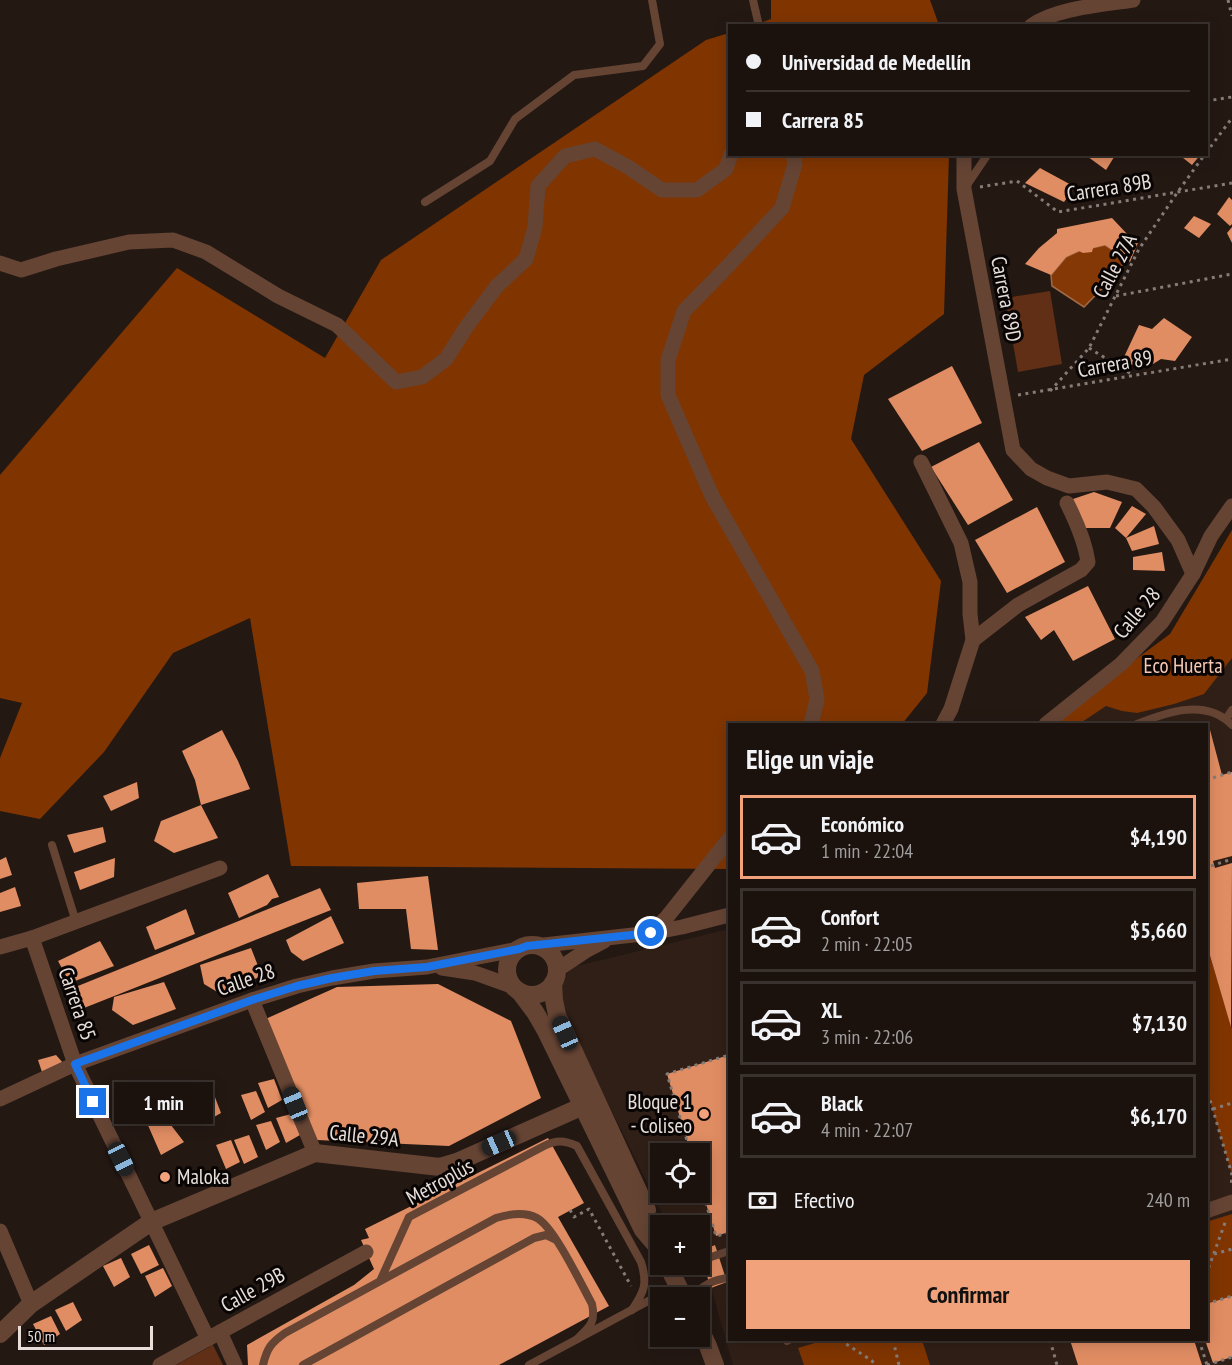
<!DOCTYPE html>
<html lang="es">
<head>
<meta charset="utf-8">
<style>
  body { margin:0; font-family:"PT Sans Narrow",sans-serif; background:#241b17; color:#f1f3f6; height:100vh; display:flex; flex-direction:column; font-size:22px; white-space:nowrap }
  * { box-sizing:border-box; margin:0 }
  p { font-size:20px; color:#a09e9e }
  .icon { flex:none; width:33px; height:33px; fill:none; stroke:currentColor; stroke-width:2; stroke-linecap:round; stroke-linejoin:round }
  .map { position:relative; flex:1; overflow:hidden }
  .side { position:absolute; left:728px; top:723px; width:480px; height:618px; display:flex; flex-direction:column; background:#1b120e; border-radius:0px; box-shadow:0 3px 15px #0003,0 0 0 2px #39322e }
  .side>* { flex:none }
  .guide { position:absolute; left:728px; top:24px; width:480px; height:132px; border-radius:0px; box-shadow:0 3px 15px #0003,0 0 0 2px #39322e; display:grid; align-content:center; height:132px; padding:0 18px; background:#1b120e }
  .fabs { position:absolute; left:650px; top:1143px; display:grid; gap:12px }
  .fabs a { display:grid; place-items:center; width:60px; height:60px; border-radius:0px; background:#1b120e; box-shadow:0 3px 15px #0003,0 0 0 2px #39322e; font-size:30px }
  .scale { position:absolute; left:18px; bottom:15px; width:135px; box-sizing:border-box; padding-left:6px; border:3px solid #e8dfdb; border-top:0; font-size:16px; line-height:21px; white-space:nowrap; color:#e8dfdb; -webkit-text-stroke:4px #090504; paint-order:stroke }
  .end { position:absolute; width:27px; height:27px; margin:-14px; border:8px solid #1a73e8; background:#fff; box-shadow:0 0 0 3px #fff }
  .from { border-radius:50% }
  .bubble { position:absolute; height:42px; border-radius:0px; background:#1b120e; box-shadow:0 3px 15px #0003,0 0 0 2px #39322e; font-size:20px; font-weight:700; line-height:42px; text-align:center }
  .car { position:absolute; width:18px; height:36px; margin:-18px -9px; border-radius:8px; box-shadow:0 0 4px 2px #0007; background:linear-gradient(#222 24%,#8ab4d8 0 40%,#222 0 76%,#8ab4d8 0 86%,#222 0) }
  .guide b { display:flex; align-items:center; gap:21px; height:57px; font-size:22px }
  .guide b+b { border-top:2px solid #39322e }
  .guide i { width:15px; height:15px; background:#f1f3f6 }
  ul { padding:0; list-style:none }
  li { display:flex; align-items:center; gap:18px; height:84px; margin:0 12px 9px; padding:0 6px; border:3px solid #39322e; border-radius:0px }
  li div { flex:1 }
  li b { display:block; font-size:22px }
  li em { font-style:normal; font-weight:700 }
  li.on { border-color:#f1a27b }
  li>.icon { width:54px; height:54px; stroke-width:1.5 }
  h2 { padding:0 18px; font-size:27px; line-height:72px }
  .pay { display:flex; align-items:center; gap:15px; height:66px; padding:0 18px; font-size:22px }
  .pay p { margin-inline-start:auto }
  .primary-button { display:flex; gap:12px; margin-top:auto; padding:12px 18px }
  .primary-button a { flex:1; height:69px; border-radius:0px; background:#f1a27b; color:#111; font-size:24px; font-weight:700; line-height:69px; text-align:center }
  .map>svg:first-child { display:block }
</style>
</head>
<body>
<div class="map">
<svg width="1232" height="1365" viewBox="0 0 1232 1365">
  <rect width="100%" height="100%" fill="#241813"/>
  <path fill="#301f16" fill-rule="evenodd" d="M 1232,530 L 1232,1365 L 733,1365 L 711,1288 L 699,1254 L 699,1226 L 668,1225 L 563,1012 L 558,984 L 573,967 L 729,929 L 729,1340 L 1206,1340 L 1206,724 L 1048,724 L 1170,634 ZM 660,1154 L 699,1154 L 699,1192 L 660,1192 Z"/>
  <g fill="#602f15">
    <polygon points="1050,291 1062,364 1018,372 1005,298"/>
    <polygon points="213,1345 223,1365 176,1365"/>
  </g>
  <g fill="#803501">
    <polygon points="771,0 930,0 939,25 751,26 771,19"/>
    <polygon points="729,33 729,154 949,155 944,314 864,375 851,439 941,581 927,693 902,724 729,724 729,869 291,866 250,618 173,653 104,752 40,819 0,811 0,758 22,703 0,698 0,475 177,268 325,358 381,260 706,40"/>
    <polygon points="1232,530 1232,658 1204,694 1174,704 1137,713 1122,711 1106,706 1079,724 1048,724 1170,634"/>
    <polygon points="1206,943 1232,1029 1232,1175 1206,1087"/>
    <polygon points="1232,1214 1232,1296 1206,1304 1206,1222"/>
    <polygon points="825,1340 922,1340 930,1365 804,1365 798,1348"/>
  </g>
  <polygon fill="#833806" stroke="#a16a46" stroke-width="1.5" points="1105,245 1124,258 1121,269 1084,307 1052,286 1051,275 1066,257 1079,251"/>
  <g fill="#e18d63">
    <polygon points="1084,154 1116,154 1106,170"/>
    <polygon points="1178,154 1201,154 1192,165"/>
    <polygon points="1040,168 1075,187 1064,202 1025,183"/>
    <polygon points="1229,197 1232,200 1232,224 1230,226 1217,214"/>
    <polygon points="1194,216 1211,224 1199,238 1184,228"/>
    <polygon points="1112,218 1128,235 1140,238 1130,262 1105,245 1093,248 1092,252 1083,253 1079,251 1066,257 1051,275 1025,264 1039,248 1057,233 1057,229"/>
    <polygon points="1232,227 1232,243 1227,233"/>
    <polygon points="1164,318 1192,337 1175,361 1161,359 1153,364 1132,365 1124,357 1139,325 1152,329"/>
    <polygon points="952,366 982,423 922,451 888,399"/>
    <polygon points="979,442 1013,500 968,525 931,467"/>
    <polygon points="1094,492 1122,502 1110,528 1079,528 1073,499"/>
    <polygon points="1132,506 1146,514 1126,538 1115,528"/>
    <polygon points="1037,507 1065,562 1007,593 975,540"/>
    <polygon points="1154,526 1159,544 1132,551 1126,538"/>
    <polygon points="1162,552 1165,571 1133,570 1133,557"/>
    <polygon points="1088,586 1115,639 1073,661 1054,630 1041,640 1025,617"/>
    <polygon points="1209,726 1222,775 1232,772 1232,856 1213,861 1215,868 1232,863 1231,1027 1206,942 1206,727"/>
    <polygon points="222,730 238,761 250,789 201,805 195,780 182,751"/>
    <polygon points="137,782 139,798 111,811 103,796"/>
    <polygon points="201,805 218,838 174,853 154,841 161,821"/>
    <polygon points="103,827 106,842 74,853 67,835"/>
    <polygon points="6,857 12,875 0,879 0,860"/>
    <polygon points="115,858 114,877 80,890 74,872"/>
    <polygon points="268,874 279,897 272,899 267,905 239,918 228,893"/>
    <polygon points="428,876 438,950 411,949 406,909 359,909 357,883"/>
    <polygon points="15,887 21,906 0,912 0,893"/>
    <polygon points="320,888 331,910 79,1010 68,990"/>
    <polygon points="186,909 195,934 155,950 146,927"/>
    <polygon points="331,916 344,943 303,961 291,952 286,940"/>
    <polygon points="100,941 114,966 70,983 58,961"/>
    <polygon points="251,948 262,976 219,993 204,984 200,965"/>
    <polygon points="164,982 176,1009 133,1025 112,1010 114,997"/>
    <polygon points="438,984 511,1021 541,1098 449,1146 317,1140 261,1021 337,987"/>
    <polygon points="56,1055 64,1064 42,1072 38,1060"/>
    <polygon points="729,1055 729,1232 716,1236 699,1181 699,1154 691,1154 667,1074"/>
    <polygon points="274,1079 282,1100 268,1108 258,1083"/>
    <polygon points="167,1083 181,1104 164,1116 184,1142 161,1155 136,1098"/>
    <polygon points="256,1091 265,1112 251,1120 241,1095"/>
    <polygon points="213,1092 221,1113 207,1121 197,1096"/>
    <polygon points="291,1114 300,1135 286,1143 276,1118"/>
    <polygon points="271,1121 280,1142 266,1150 256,1125"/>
    <polygon points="249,1135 258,1157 244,1164 234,1140"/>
    <polygon points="548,1138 584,1203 558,1217 609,1306 499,1365 248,1365 247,1345 354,1285 374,1269 361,1240 369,1238 365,1229"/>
    <polygon points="231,1140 240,1162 226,1169 216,1145"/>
    <polygon points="149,1245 159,1265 141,1274 131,1254"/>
    <polygon points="715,1245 727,1282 711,1288 699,1252"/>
    <polygon points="121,1258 130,1277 114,1287 103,1266"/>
    <polygon points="163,1268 172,1286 155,1297 145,1276"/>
    <polygon points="1232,1296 1232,1357 1213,1363 1205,1340 1206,1304"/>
    <polygon points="73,1302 82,1320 66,1331 55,1310"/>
    <polygon points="51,1316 60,1334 44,1345 33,1324"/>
    <polygon points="1070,1340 1194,1340 1202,1365 1078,1365"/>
  </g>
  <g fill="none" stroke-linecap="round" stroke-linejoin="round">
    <g stroke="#867c77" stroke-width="3" stroke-dasharray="3 4.5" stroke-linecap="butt">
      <polyline points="1228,0 1232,16"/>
      <polyline points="1206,101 1232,97"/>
      <polyline points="1206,153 1232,118"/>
      <polyline points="980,187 1017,181 1058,212 1232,183"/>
      <polyline points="1116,296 1232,274"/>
      <polyline points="1089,348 1133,375"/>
      <polyline points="1050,391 1089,348 1139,249 1177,193 1205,154"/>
      <polyline points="1018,395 1232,359"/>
      <polyline points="1206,780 1232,772"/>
      <polyline points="1211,866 1232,859"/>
      <polyline points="1206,1086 1232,1175 1231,1187"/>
      <polyline points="1213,1109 1232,1103"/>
      <polyline points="691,1154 667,1074 729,1055"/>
      <polyline points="699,1181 716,1236 729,1233"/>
      <polyline points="570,1210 574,1217 589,1209 631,1286"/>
      <polyline points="1214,1254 1232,1249"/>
      <polyline points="1206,1275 1226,1220"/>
      <polyline points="1206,1304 1232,1296"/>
      <polyline points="840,1340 871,1360 876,1365"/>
      <polyline points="893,1340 899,1365"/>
      <polyline points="1050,1340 1057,1365"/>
      <polyline points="1199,1340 1207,1365"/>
      <polyline points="1207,1365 1232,1357"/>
    </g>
    <g stroke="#654434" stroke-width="8">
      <polyline points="753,0 759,26"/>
      <polyline points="967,185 988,154"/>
      <polyline points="425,202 490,161 515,119 574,75 643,66 660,44 652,0"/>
      <polyline points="1226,719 1232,710"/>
      <path d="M 1137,724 C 1167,712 1206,698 1232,725"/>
      <polyline points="52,845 76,922"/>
      <polyline points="699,1261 729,1251"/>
      <path d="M 381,1279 L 409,1217 L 544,1146 C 556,1140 564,1140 577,1146 L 641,1262 C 648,1284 644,1292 632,1310"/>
      <path d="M 692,1298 C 702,1285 714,1279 729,1278"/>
      <polyline points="787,1341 789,1340"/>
      <path d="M 263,1365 C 267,1348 271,1343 285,1333 L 496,1218 C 509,1214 524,1211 537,1218 C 554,1227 581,1284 592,1304 C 596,1322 590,1327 577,1339"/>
      <polyline points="303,1365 534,1238 546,1235 554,1239"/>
      <polyline points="529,1365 678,1285"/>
    </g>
    <g stroke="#654434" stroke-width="15">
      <path d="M 1031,26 C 1056,8 1102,5 1133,0"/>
      <polyline points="793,154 795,164 782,208 727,267 684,311 668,360 668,395 712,496 812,671 817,699 812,721 810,724"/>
      <polyline points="964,154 964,189 1013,450 1031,469 1047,478 1069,486 1107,482 1136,489 1154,507 1178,540 1193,574"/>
      <polyline points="0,263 21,270 56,259 129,242 173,240 206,252 278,296 337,325 396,382 422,377 446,359 467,326 497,286 526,259 535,227 538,186 565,156 595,149 628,167 662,190 697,190 726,169 731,154"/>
      <polyline points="921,462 961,543 970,582 970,614 973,640 951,709 943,724"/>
      <path d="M 973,640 L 1018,605 L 1081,570 L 1088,562 C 1085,541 1076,521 1067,503"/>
      <polyline points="1046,724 1121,664 1162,622 1193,574 1211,536 1232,506"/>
      <polyline points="651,933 667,917 729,839"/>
      <polyline points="32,938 220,868"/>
      <polyline points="535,946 651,933 682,927 729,915"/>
      <polyline points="0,947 32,938 75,1064 208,1339"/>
      <polyline points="442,968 475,973 514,987"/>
      <polyline points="557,970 587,950 604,941"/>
      <polyline points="252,1000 315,1153"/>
      <polyline points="0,1099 75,1064 252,1000 297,986 332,978 374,971 427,967 519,949"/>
      <polyline points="1206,1211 1232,1202"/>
      <polyline points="0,1231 31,1304"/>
      <polyline points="220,1332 235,1365"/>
      <polyline points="160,1365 366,1252"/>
    </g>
    <g stroke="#654434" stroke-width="18">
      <circle cx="532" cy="970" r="25"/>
      <polyline points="553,983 554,1000 557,1015 647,1210"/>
      <polyline points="520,992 535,1012 546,1031 643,1230 660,1250"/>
      <polyline points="667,1264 684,1298"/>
      <polyline points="699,1327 708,1346 715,1365"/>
      <polyline points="0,1334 31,1304 151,1222 315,1153 440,1167 457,1162 583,1106"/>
    </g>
  </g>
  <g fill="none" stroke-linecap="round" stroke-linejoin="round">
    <polyline stroke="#1a73e8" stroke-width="8" points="93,1102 75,1064 252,1000 297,986 332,978 374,971 427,967 519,949 527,946 651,933"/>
  </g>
  <g fill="#f1a27b" stroke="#090504" stroke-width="2">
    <circle cx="704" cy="1114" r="6"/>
    <circle cx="165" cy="1177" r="6"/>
  </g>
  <g text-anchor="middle" stroke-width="6" stroke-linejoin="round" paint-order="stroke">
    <g font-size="21" fill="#e8dfdb" stroke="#090504">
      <text transform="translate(1109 188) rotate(-9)" y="7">Carrera 89B</text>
      <text transform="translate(1115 266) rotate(-62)" y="7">Calle 27A</text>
      <text transform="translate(1006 299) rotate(79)" y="7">Carrera 89D</text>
      <text transform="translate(1115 364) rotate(-10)" y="7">Carrera 89</text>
      <text transform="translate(1137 613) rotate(-50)" y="7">Calle 28</text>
      <text transform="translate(246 980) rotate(-19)" y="7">Calle 28</text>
      <text transform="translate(77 1004) rotate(71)" y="7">Carrera 85</text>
      <text transform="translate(364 1136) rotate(6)" y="7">Calle 29A</text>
      <text transform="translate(440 1182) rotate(-29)" y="7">Metroplús</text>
      <text transform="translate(253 1290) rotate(-29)" y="7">Calle 29B</text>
    </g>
    <g font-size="21" fill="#f7cab5" stroke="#090504">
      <text x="1183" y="673">Eco Huerta</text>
    </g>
    <g font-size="21" fill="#e8dfdb" stroke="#090504" text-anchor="end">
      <text x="692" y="1109">Bloque 1<tspan x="692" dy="24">- Coliseo</tspan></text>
      <text x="177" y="1184" text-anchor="start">Maloka</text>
    </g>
  </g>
</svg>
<div class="fabs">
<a><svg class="icon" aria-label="locate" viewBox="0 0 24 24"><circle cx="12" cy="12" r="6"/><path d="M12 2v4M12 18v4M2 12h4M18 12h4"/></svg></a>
<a>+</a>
<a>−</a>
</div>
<div class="scale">50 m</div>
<i class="end from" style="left:651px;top:933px"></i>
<i class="end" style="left:93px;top:1102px"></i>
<div class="bubble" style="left:114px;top:1082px;width:99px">1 min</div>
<i class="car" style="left:565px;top:1033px;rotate:336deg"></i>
<i class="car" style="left:295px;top:1104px;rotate:338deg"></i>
<i class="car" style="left:499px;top:1143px;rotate:246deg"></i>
<i class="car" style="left:121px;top:1159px;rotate:154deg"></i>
<div class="guide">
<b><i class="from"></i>Universidad de Medellín</b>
<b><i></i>Carrera 85</b>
</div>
<section class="side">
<h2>Elige un viaje</h2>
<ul>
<li class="on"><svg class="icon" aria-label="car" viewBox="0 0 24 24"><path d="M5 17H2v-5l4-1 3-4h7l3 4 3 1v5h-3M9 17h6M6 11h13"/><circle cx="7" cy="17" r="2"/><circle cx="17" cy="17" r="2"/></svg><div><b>Económico</b><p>1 min · 22:04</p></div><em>$4,190</em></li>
<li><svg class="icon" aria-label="car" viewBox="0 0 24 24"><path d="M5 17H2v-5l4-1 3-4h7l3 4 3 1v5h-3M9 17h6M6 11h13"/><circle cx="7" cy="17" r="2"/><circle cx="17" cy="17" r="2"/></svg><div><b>Confort</b><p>2 min · 22:05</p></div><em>$5,660</em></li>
<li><svg class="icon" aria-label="car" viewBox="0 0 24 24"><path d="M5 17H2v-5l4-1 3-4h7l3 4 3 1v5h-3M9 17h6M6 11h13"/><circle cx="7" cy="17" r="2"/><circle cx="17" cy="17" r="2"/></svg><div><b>XL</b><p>3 min · 22:06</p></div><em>$7,130</em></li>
<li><svg class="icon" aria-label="car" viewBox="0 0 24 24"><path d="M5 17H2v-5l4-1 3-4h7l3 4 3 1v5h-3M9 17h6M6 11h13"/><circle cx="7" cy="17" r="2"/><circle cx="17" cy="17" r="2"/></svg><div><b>Black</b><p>4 min · 22:07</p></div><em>$6,170</em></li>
</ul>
<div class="pay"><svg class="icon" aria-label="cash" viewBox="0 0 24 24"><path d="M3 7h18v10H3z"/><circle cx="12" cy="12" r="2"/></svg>Efectivo<p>240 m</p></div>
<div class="primary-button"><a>Confirmar</a></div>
</section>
</div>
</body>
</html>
